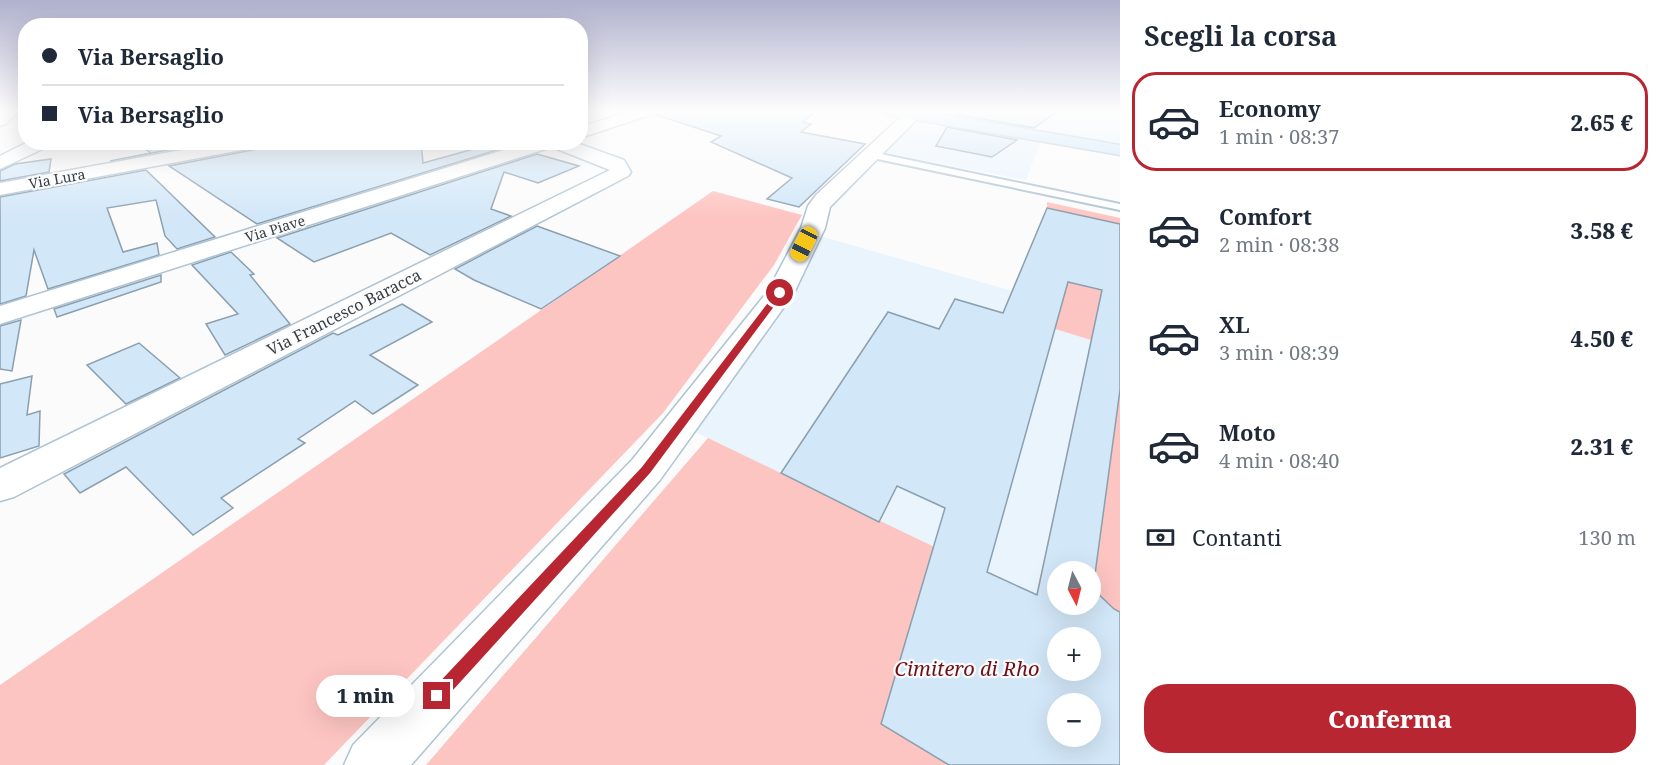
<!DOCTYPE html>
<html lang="it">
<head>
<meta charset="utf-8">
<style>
  body { margin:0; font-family:"Noto Serif",serif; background:#f6f6f7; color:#1f2937; height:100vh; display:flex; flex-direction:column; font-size:22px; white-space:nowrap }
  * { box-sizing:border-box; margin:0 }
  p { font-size:20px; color:#747a83 }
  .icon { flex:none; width:33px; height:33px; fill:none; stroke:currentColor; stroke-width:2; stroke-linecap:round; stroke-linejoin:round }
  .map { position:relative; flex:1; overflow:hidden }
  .side { display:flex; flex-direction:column; background:#fff; width:540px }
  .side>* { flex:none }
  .guide { position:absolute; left:18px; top:18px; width:570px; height:132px; border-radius:24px; box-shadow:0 6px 24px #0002; display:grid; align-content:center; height:132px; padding:0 24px; background:#fff }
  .needle { width:39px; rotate:173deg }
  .buttons { position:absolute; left:1047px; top:561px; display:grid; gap:12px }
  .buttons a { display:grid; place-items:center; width:54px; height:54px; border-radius:50%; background:#fff; box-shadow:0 6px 24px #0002; font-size:30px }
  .end { position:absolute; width:27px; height:27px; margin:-14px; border:8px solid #b82731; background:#fff; box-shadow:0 0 0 3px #fff }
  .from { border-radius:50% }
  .bubble { position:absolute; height:42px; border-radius:21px; background:#fff; box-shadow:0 6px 24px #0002; font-size:20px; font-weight:800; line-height:42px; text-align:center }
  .car { position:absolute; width:18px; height:36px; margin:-18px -9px; border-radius:8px; box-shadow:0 0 4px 2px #0007; background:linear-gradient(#f5c518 24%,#345 0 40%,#f5c518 0 76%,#345 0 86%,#f5c518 0) }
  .guide b { display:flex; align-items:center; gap:21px; height:57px; font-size:22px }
  .guide b+b { border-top:2px solid #e0e1e3 }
  .guide i { width:15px; height:15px; background:#1f2937 }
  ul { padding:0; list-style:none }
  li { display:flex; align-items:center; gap:18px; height:99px; margin:0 12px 9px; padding:0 12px; border:3px solid transparent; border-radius:24px }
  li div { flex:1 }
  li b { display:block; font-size:22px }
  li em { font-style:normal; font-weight:800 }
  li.selected { border-color:#b82731 }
  li>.icon { width:54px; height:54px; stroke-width:1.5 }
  h2 { padding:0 24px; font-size:27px; line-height:72px }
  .pay { display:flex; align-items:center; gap:15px; height:66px; padding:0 24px; font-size:22px }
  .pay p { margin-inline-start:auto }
  .button { display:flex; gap:12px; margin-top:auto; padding:12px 24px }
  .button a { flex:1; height:69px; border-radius:24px; background:#b82731; color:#fff; font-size:24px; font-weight:800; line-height:69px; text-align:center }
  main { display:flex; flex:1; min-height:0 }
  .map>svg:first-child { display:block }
</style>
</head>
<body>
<main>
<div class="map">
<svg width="1120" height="765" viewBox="0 0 1120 765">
  <rect width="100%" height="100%" fill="#fbfbfb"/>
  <g fill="#e9f4fd">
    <polygon points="928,110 1120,110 1120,149 917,114"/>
    <polygon points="915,116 1042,137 1026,180 879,152"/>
    <polygon points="820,236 1012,291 1003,313 1091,340 1036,597 687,428 791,298"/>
  </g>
  <g fill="#fdc5c1" fill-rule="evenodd">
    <polygon points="713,191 802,215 774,265 663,413 324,765 0,765 0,685"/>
    <path d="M 1047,202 L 1120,218 L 1120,765 L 426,765 L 708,438 L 1036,596 L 1091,340 L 1003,313 L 1047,208 ZM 1058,572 L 1090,572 L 1090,604 L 1058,604 ZM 1058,638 L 1090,638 L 1090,670 L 1058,670 ZM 1058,704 L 1090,704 L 1090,736 L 1058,736 Z"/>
  </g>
  <g fill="#d2e7f8" stroke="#8b9fae" stroke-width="1.5" fill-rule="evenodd">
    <polygon points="661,110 817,110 803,122 811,124 801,132 865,144 799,207 767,199 792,178 711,142 721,136 657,115"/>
    <polygon points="957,110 1059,110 1034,128 955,114"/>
    <polygon points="947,127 1017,140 992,157 936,146"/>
    <polygon points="135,142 210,142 110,161 151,153"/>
    <polygon points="267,142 421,142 423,163 499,142 513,145 257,224 169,166 257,149"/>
    <polygon points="537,154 579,166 538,183 504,172 491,209 511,216 430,255 391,233 314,262 277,238"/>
    <polygon points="51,159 49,172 0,181 0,171 15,164"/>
    <polygon points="146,170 215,237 177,249 165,236 156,200 107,208 123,252 157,243 159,255 48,289 34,250 26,296 0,304 0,197"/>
    <path d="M 1047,208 L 1120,224 L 1120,390 L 1093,589 L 1114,609 L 1120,612 L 1120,765 L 949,765 L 881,724 L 945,508 L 897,486 L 879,522 L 781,473 L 888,312 L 939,329 L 955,299 L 1003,313 ZM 1068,282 L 1102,290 L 1037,595 L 987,572 ZM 1058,572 L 1090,572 L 1090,604 L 1058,604 ZM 1058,638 L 1090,638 L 1090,670 L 1058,670 ZM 1058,704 L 1090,704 L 1090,736 L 1058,736 Z"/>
    <polygon points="537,226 620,256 541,309 474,280 455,269"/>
    <polygon points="231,252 254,274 250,275 290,324 225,355 206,324 238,314 192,265"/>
    <polygon points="161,275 161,282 57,317 54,309"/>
    <polygon points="402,304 432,322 370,355 418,385 373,414 355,401 298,439 305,443 221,498 233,508 193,535 126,467 80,493 64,474 333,333 338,335"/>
    <polygon points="21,320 12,371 0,369 0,326"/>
    <polygon points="139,343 180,378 126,404 87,365"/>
    <polygon points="32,376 27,415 40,411 39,446 0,458 0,384"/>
  </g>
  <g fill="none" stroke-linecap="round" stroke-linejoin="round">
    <g stroke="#aec3d3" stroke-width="4">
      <polygon id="service" points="871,152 1120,204 1120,210 868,157 868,153"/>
    </g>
    <g stroke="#aec3d3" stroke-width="3">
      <g id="minor">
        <polygon points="3,110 20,110 6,124 0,126 0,113"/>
        <polygon points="635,110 659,110 656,113 580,138 580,127"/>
        <polygon points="933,110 919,117 830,207 825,228 794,293 660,480 411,765 344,765 353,745 632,460 768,291 801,228 808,206 816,195 907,111"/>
        <polygon points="28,142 51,142 49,146 0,169 0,156"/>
        <polygon points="225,142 265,142 257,147 0,195 0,183"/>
        <polygon points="529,142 574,142 624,160 631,172 628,176 14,497 0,501 0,468 610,170 552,147 0,324 0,306"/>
      </g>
    </g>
    <g stroke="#aec3d3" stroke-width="3">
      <polygon id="secondary" points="880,110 916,110 1120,145 1120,155 888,115"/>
    </g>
    <use href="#service" fill="#fff" fill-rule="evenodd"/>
    <use href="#minor" fill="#fff" fill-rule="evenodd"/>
    <use href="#secondary" fill="#c8e6fb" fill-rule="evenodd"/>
  </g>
  <linearGradient id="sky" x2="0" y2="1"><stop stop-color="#b0b1ce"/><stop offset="0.51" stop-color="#fdfdfd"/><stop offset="1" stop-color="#fdfdfd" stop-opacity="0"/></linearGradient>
  <rect width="1120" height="217" fill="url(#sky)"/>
  <polygon fill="#b82731" points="777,291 784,293 650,473 443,701 437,703 432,701 430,696 432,690 642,467"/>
  <g text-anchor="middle" stroke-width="4.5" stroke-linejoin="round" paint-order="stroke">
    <g font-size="14" fill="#363e45" stroke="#fbfbfb">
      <text transform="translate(57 179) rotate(-10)" y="5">Via Lura</text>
      <text transform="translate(275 229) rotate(-17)" y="5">Via Piave</text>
    </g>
    <g font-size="16" fill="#363e45" stroke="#fbfbfb">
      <text transform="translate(344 312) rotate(-27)" y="6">Via Francesco Baracca</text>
    </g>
    <g font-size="20" font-style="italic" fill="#6d1018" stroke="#fbfbfb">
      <text x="967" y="676">Cimitero di Rho</text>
    </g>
  </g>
</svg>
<div class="buttons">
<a><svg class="needle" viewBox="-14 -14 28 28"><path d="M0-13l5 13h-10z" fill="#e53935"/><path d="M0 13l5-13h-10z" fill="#747a83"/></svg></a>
<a>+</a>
<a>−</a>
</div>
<i class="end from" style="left:780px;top:293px"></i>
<i class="end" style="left:437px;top:696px"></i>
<div class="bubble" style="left:316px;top:675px;width:99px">1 min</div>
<i class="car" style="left:804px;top:244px;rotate:207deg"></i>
<div class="guide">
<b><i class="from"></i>Via Bersaglio</b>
<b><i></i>Via Bersaglio</b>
</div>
</div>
<section class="side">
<h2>Scegli la corsa</h2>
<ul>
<li class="selected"><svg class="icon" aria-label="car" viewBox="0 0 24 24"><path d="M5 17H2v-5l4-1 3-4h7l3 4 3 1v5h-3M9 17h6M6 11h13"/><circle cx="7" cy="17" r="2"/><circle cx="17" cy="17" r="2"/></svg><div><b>Economy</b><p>1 min · 08:37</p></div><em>2.65 €</em></li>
<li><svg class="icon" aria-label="car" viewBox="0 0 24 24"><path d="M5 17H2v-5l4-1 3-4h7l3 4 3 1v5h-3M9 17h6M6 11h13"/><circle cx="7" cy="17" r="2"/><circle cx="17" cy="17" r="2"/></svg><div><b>Comfort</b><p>2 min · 08:38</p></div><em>3.58 €</em></li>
<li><svg class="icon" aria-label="car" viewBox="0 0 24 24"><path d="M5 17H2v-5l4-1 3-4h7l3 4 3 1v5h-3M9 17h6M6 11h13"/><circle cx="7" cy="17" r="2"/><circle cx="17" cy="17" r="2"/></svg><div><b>XL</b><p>3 min · 08:39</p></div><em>4.50 €</em></li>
<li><svg class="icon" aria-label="car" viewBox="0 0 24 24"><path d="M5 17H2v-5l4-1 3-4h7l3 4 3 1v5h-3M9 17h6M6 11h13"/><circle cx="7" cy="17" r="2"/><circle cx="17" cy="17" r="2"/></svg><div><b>Moto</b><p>4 min · 08:40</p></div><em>2.31 €</em></li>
</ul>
<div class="pay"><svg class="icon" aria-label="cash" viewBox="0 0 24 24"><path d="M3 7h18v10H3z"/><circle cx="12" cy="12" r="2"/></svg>Contanti<p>130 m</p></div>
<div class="button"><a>Conferma</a></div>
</section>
</main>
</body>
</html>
